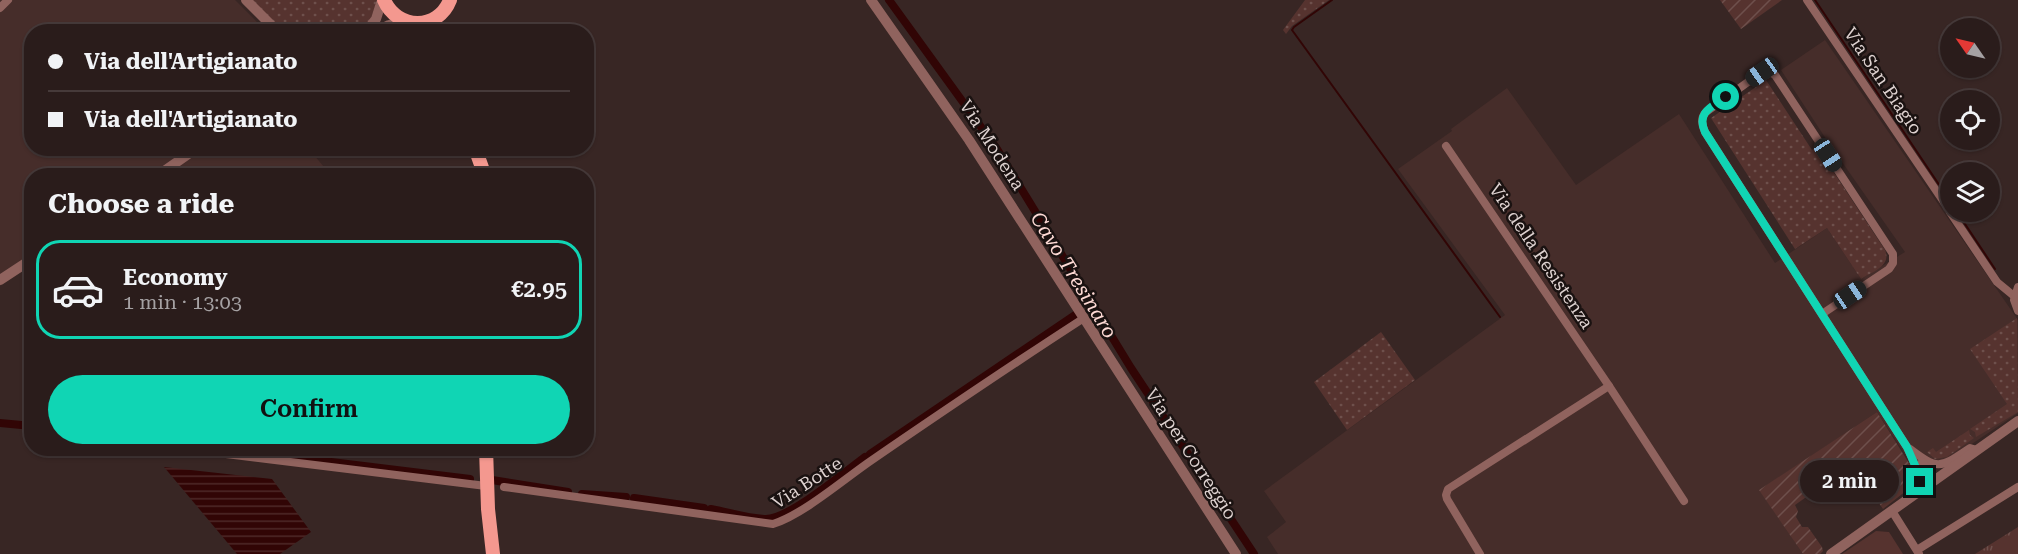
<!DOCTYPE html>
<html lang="en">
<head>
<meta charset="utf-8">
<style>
  body { margin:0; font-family:"Roboto Serif",serif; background:#322524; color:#f1f3f6; height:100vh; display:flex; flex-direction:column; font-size:22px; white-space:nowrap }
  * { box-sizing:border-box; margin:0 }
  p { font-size:20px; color:#a5a1a3 }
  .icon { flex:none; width:33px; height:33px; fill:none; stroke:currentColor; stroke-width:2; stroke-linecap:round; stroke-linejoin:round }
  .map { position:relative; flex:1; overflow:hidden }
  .panel { position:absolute; left:24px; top:168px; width:570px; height:288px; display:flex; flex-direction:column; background:#2a1c1b; border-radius:24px; box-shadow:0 2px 4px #0004,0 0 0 2px #463a3a }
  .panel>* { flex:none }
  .hud { position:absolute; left:24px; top:24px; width:570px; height:132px; border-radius:24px; box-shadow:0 2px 4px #0004,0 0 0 2px #463a3a; display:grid; align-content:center; height:132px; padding:0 24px; background:#2a1c1b }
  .needle { width:39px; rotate:304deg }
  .buttons { position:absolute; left:1940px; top:18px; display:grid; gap:12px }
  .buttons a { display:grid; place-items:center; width:60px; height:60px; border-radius:50%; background:#2a1c1b; box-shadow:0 2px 4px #0004,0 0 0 2px #463a3a; font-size:30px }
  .end { position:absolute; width:27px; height:27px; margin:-14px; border:8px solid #10d5b4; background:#111; box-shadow:0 0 0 3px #111 }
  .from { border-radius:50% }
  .bubble { position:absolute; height:42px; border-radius:21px; background:#2a1c1b; box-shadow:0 2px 4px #0004,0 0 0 2px #463a3a; font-size:20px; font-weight:600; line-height:42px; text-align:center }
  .car { position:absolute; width:18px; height:36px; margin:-18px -9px; border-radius:8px; box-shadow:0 0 4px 2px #0007; background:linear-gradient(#222 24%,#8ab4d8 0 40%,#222 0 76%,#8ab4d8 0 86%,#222 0) }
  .hud b { display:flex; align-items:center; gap:21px; height:57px; font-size:22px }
  .hud b+b { border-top:2px solid #463a3a }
  .hud i { width:15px; height:15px; background:#f1f3f6 }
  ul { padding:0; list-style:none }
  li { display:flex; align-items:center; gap:18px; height:99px; margin:0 12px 9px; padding:0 12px; border:3px solid #463a3a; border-radius:24px }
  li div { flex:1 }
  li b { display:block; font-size:22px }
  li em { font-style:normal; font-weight:600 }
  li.current { border-color:#10d5b4 }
  li>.icon { width:54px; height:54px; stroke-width:1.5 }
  h2 { padding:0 24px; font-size:27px; line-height:72px }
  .primary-button { display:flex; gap:12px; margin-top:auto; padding:12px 24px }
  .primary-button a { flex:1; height:69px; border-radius:36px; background:#10d5b4; color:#111; font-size:24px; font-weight:600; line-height:69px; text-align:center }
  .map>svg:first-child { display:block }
</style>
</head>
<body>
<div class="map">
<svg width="2018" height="554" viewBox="0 0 2018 554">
  <defs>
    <pattern id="grass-dots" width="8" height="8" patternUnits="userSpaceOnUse" patternTransform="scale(1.5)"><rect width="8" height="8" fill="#56332f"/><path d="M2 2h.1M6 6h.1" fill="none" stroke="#6e504c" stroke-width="1.8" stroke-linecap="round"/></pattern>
    <pattern id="park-tufts" width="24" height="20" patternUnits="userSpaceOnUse" patternTransform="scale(1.5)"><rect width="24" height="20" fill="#56332f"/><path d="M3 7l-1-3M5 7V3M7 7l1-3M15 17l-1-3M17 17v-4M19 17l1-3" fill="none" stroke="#6e504c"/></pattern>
    <pattern id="garden-furrows" width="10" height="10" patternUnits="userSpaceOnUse" patternTransform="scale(1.5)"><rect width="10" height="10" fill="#56332f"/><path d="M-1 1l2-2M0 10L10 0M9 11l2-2" fill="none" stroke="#6e504c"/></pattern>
    <pattern id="water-rules" width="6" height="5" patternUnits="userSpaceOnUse" patternTransform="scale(1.5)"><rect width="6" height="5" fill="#310505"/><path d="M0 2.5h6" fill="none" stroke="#4e2928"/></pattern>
  </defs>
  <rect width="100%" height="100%" fill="#382624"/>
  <g fill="#462d2a">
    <polygon points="0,0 235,0 266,31 32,32 32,148 309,149 329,173 327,176 182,176 176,168 166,176 32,176 31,265 0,286"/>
    <polygon points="1825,40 2018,320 2018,413 1921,478 1877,412 1760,490 1803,554 1278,554 1267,537 1286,522 1264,491 1505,315 1398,169 1452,131 1451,129 1507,88 1576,185 1679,114 1775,263 1827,228 1861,279 1905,252 1828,142 1781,70"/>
  </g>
  <g fill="url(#grass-dots)">
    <polygon points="252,0 376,0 376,3 370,22 360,31 284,32"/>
    <polygon points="1305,0 1329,0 1292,26 1286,34 1283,30"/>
    <path d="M 1766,80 L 1812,150 L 1817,147 L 1885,250 C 1892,266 1872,272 1861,279 L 1827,228 L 1795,249 L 1711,118 Z"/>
    <polygon points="2017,318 2018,412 1976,437 1975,432 1970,429 2007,404 1970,349"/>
    <polygon points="1381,332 1415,380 1347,430 1314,382"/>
    <polygon points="1969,430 1970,435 1974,438 1947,457 1935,459 1927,452 1933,448 1936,452"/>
  </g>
  <polygon fill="url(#park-tufts)" points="2018,527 2018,554 1975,554"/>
  <g fill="url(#garden-furrows)">
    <polygon points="1720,0 1782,0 1741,29"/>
    <polygon points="1877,412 1912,468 1914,474 1911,487 1883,509 1861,477 1849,486 1840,473 1795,505 1798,511 1796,517 1802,527 1808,527 1822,547 1823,551 1820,554 1803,554 1759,490"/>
  </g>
  <polygon fill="#56332f" points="1876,531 1889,532 1903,554 1842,554"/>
  <polygon fill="url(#water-rules)" points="164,467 272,479 311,532 280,554 237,554"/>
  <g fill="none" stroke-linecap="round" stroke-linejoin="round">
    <g stroke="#310505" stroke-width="2">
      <polyline points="1332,0 1294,27 1292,30 1500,317"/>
      <polyline points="1815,0 1950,201"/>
      <polyline points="1957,212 1995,269"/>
    </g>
    <g stroke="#310505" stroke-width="8">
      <polyline points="889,0 997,149 1131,368 1254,554"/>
      <polyline points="0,423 32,426"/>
      <polyline points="218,448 470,479"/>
      <polyline points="870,454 1075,315"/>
      <polyline points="492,480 568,492"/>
      <polyline points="582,494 626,497"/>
      <polyline points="634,498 704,508"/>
      <path d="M 711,509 C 728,512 749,519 766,519 C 789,519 845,472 865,457"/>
    </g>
    <g stroke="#90635e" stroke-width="8">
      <polyline points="1807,0 1950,211"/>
      <polyline points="0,8 8,0"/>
      <polyline points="1446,146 1609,386 1684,501"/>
      <polyline points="1950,212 1997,282 2014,296"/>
      <polyline points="2018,287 2014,300 2018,311"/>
      <path d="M 1822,314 L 1889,269 L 1893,263 L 1893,254 L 1775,75 L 1769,72 L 1762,72 L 1706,112 C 1700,118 1702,125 1705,132 L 1907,447 C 1914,462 1921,475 1917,492"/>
      <polyline points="28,431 32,432"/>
      <polyline points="177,448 486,486"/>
      <path d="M 1910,449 C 1939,471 1940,468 1970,448 L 1977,450"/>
      <polyline points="1922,462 1930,471 1933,481"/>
      <path d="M 504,487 L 773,524 C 804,514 844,479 872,460 C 942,412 1013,364 1084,318"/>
      <polyline points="1892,511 1919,554"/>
      <polyline points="1917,550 2018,487"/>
      <polyline points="1480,554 1447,499 1446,495 1448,489 1609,386"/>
    </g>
    <g stroke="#90635e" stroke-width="10">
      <polyline points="246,0 278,32"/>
      <polyline points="871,0 969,140 1236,554"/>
      <polyline points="366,32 376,19 382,0"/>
      <polyline points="376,32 389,25 404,21"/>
      <polyline points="157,176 197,148"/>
      <polyline points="0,280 32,259"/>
      <polyline points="1831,554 2018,421"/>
    </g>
    <g stroke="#f4988f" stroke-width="14">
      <path d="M 384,0 C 397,30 438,31 450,0"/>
      <polyline points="475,148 485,176"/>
      <polyline points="486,448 488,509 493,554"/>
    </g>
  </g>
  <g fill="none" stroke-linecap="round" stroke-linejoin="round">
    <path stroke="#10d5b4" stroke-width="8" d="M 1726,97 C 1712,107 1696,112 1705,132 L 1907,447 L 1918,472 L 1920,482"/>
  </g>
  <g text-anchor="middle" stroke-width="5" stroke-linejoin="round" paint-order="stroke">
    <g font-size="18" fill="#ded2d0" stroke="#1a1211">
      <text transform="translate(1883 81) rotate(56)" y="6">Via San Biagio</text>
      <text transform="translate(992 145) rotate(57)" y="6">Via Modena</text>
      <text transform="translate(1541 256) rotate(56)" y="6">Via della Resistenza</text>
      <text transform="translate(1191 454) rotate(57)" y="6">Via per Correggio</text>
      <text transform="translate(807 483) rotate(-33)" y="6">Via Botte</text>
    </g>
    <g font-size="20" font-style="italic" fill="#fedad5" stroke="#1a1211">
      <text transform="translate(1074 275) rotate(58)" y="7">Cavo Tresinaro</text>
    </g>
  </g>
</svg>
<div class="buttons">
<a><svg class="needle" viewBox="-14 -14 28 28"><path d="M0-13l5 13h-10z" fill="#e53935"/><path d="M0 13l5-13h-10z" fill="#a5a1a3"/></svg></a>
<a><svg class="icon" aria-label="locate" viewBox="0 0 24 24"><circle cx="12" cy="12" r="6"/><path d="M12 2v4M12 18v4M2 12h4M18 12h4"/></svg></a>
<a><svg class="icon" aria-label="layers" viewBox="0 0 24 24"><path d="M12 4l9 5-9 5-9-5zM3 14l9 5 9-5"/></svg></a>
</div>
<i class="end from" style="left:1726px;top:97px"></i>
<i class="end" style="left:1920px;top:482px"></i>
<div class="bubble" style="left:1800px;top:460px;width:99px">2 min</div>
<i class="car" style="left:1762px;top:72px;rotate:235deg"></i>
<i class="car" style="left:1828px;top:155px;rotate:147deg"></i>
<i class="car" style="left:1850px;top:295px;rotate:56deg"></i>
<div class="hud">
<b><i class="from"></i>Via dell'Artigianato</b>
<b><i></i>Via dell'Artigianato</b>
</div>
<section class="panel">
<h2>Choose a ride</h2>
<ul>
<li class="current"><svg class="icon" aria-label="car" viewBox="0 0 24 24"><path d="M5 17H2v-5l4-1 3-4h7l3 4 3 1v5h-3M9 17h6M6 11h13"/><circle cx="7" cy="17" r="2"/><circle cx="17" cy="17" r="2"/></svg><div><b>Economy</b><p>1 min · 13:03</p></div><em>€2.95</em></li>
</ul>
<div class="primary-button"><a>Confirm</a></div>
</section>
</div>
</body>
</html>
